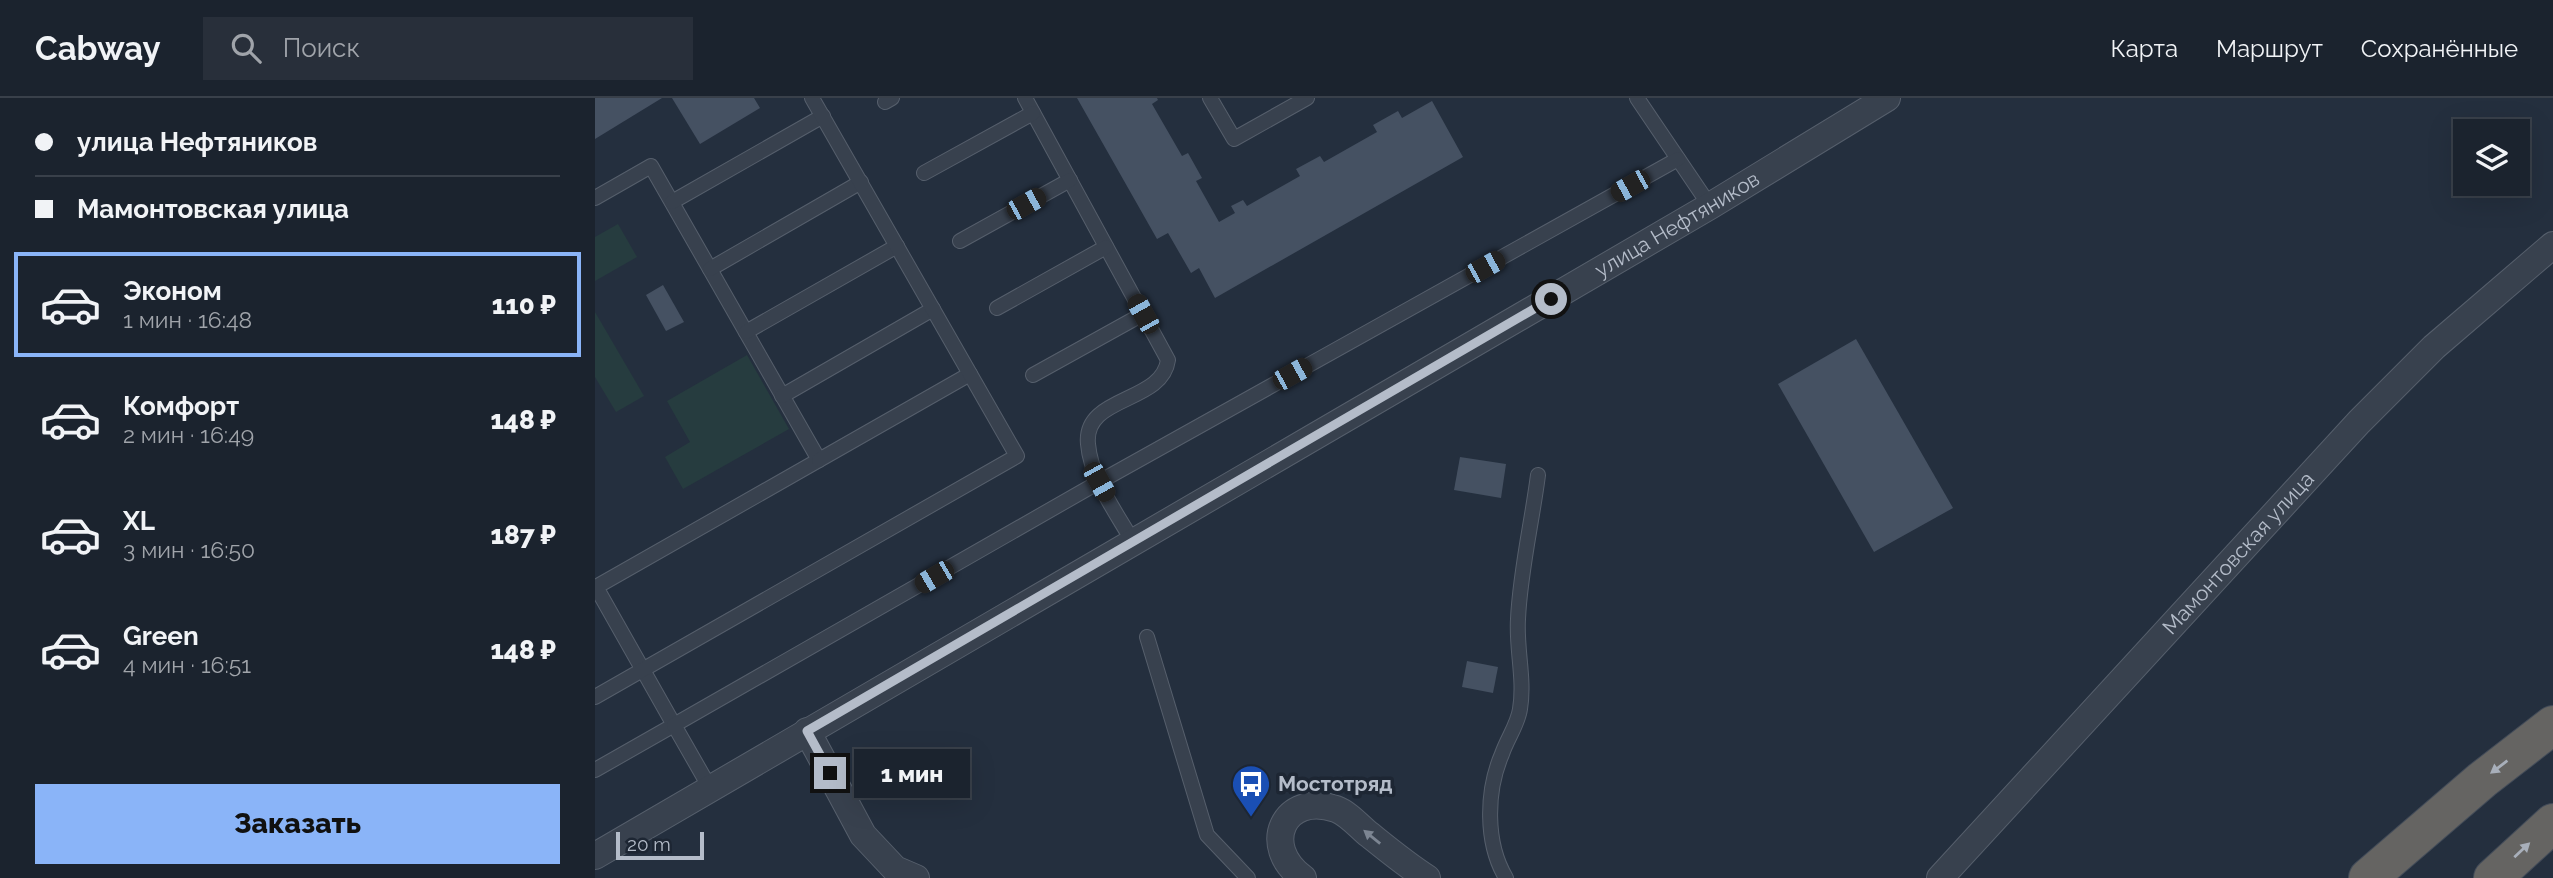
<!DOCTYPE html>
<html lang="ru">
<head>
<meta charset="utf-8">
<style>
  body { margin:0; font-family:Raleway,sans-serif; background:#282f3a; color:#f1f3f6; height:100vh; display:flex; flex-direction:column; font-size:26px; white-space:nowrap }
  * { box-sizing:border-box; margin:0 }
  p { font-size:23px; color:#a0a4aa }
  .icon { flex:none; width:38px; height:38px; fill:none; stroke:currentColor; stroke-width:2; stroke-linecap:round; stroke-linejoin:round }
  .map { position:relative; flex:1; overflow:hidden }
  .drawer { display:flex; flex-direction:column; background:#1b232e; width:595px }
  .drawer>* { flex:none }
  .top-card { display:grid; align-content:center; height:154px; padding:0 35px; background:#1b232e }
  .fabs { position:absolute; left:1858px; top:21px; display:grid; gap:14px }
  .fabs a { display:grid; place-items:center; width:77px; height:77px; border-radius:0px; background:#1b232e; box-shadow:0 7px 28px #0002,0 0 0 2px #39404a; font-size:35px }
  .scale { position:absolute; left:21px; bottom:18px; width:88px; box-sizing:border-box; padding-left:7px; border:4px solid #b4bcc9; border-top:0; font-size:19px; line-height:24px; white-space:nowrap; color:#b4bcc9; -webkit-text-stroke:5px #1d2633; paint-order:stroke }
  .end { position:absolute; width:32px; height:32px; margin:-16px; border:9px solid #b4bcc9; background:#111; box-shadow:0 0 0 4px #111 }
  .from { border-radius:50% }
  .bubble { position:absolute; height:49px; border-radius:0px; background:#1b232e; box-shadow:0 7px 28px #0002,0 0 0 2px #39404a; font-size:23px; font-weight:800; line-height:49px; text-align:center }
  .car { position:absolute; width:21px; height:42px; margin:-21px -10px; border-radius:9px; box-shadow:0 0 5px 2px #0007; background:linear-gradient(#222 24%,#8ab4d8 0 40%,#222 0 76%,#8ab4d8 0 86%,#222 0) }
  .top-card b { display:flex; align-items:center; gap:24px; height:66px; font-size:26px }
  .top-card b+b { border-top:2px solid #39404a }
  .top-card i { width:18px; height:18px; background:#f1f3f6 }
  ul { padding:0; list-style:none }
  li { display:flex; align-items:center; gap:21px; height:105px; margin:0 14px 10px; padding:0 21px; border:4px solid transparent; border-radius:0px }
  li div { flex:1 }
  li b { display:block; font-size:26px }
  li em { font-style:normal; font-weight:800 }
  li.active { border-color:#8ab4f8 }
  li>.icon { width:63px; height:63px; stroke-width:1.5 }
  .button { display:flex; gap:14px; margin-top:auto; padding:14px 35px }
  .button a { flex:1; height:80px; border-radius:0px; background:#8ab4f8; color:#111; font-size:28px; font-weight:800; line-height:80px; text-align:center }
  header { display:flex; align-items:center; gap:42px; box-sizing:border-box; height:98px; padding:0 35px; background:#1b232e; border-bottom:2px solid #39404a }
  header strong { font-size:33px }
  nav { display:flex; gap:38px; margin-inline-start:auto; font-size:24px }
  .search { width:490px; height:63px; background:#282f3a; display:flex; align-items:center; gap:18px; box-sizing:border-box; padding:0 24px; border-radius:0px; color:#a0a4aa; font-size:26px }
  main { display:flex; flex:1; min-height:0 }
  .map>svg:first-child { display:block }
</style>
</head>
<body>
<header>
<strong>Cabway</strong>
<div class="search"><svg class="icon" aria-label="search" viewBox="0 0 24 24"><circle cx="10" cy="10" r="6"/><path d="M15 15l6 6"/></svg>Поиск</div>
<nav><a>Карта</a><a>Маршрут</a><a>Сохранённые</a></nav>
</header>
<main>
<section class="drawer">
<div class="top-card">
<b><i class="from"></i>улица Нефтяников</b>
<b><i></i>Мамонтовская улица</b>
</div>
<ul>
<li class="active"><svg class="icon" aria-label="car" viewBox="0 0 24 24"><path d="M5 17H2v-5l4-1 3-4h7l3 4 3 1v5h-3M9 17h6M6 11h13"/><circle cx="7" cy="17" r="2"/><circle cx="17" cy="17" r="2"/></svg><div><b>Эконом</b><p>1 мин · 16:48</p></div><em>110 ₽</em></li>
<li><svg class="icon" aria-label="car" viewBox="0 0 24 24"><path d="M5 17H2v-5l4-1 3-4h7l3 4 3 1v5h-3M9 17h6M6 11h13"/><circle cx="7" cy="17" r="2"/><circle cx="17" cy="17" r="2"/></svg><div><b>Комфорт</b><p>2 мин · 16:49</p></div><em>148 ₽</em></li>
<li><svg class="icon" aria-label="car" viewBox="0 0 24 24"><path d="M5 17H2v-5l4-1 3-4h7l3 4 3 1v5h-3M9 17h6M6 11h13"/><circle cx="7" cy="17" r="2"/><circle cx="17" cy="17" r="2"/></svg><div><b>XL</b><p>3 мин · 16:50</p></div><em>187 ₽</em></li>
<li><svg class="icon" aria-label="car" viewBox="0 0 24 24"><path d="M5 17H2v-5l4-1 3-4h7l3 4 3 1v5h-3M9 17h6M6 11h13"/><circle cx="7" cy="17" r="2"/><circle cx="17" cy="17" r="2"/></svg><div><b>Green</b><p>4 мин · 16:51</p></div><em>148 ₽</em></li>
</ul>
<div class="button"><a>Заказать</a></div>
</section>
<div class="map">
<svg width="1958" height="780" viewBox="0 0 1958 780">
  <rect width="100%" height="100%" fill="#242f3e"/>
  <g fill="#263c3f">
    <polygon points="23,126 42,159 0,183 0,139"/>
    <polygon points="0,214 49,298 21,314 0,279"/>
    <polygon points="152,257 194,331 88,391 70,359 95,344 72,303"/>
  </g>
  <g fill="#455162">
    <polygon points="0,0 67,0 0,41"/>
    <polygon points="77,0 159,0 165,10 105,46"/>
    <polygon points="482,0 562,0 563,2 557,6 587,58 593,55 607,80 601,83 624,124 640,115 636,108 648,102 652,108 705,78 701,71 725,58 729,64 782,34 778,27 803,13 807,20 837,3 868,59 620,200 604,170 596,175 573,135 562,141"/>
    <polygon points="68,187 89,224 71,233 51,197"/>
    <polygon points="1261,241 1358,410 1279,454 1183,286"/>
    <polygon points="865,359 911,366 906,400 859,392"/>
    <polygon points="872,563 903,569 898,595 867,589"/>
  </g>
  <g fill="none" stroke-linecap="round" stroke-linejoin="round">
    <g stroke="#565f6c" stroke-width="16">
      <g id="service">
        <path d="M 430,0 L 573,262 C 567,306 488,297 493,346 C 496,381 521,414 538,444"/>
        <polyline points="615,0 639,41 712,0"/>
        <polyline points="1042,0 1115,108"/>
        <polyline points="290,4 297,0"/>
        <polyline points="329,75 438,15"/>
        <polyline points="0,100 56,68 224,362 1,489 79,627 0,672"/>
        <polyline points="77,104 228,18"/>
        <polyline points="365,143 475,82"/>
        <polyline points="115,171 266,84"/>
        <polyline points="402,210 511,149"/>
        <polyline points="151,234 302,148"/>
        <polyline points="438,277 548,216"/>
        <polyline points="187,298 338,211"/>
        <polyline points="224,362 375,276"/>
        <polyline points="552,539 612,737 653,780"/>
        <polyline points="0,599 422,358 217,0"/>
        <polyline points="115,690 79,627 504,384 1083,61"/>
        <path d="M 911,780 C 890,745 891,693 907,656 C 912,641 923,626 925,611 C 930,581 921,551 923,521 C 925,474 937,424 943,377"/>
      </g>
    </g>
    <g stroke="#565f6c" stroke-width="28">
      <g id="minor">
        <polyline points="212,633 268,737 300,771 321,780"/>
        <path id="s1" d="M 0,758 L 1115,108 L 1292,0"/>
        <path d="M 708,780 C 664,748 689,693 741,711 C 752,715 762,726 771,734 C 791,750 810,766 832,780"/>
        <path id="s2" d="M 1345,780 L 1764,324 L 1839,249 L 1958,147"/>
      </g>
    </g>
    <g stroke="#434c59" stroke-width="40">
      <g id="trunk">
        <polyline points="1773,780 1887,682 1958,627"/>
        <polyline points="1898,780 1958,725"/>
      </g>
    </g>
    <use href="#service" stroke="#38414e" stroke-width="14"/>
    <use href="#minor" stroke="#38414e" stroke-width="26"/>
    <use href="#trunk" stroke="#656462" stroke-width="38"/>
  </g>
  <defs><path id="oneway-solid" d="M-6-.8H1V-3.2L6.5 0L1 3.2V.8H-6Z" transform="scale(1.75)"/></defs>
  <g fill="#a8afba">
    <use href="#oneway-solid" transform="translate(1904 669) rotate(143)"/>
    <use href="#oneway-solid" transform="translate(1927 752) rotate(-43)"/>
  </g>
  <use fill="#7c8592" href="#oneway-solid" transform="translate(777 739) rotate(-141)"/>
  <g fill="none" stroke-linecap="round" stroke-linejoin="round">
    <polyline stroke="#b4bcc9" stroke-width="9" points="235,675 212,633 956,201"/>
  </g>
  <defs>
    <g id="bus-pin" transform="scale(2.0125)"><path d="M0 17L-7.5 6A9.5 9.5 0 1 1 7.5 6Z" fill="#1a4fb4" stroke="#1d2633"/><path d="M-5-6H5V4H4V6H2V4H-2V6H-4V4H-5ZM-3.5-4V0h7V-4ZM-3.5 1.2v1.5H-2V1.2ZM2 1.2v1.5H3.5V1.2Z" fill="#fff"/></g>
  </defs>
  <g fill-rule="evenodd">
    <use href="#bus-pin" x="656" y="686"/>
  </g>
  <g text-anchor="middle" stroke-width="7" stroke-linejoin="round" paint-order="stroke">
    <g font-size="21" fill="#b4bcc9" stroke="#1d2633">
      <text dy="7" stroke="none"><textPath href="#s1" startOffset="1253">улица Нефтяников</textPath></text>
      <text dy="7" stroke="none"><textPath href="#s2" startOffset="441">Мамонтовская улица</textPath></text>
    </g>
    <g font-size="21" font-weight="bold" fill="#b4bcc9" stroke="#1d2633" text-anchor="start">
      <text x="683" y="693">Мостотряд</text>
    </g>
  </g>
</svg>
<div class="fabs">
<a><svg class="icon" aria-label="layers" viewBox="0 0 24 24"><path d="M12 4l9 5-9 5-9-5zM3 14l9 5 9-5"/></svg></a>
</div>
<div class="scale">20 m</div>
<i class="end from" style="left:956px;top:201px"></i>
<i class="end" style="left:235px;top:675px"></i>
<div class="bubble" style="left:259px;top:651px;width:116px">1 мин</div>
<i class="car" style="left:1035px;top:88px;rotate:241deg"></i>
<i class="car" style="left:431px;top:106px;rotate:61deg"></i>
<i class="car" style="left:890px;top:169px;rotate:61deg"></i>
<i class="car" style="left:548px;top:216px;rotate:331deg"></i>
<i class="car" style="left:697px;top:276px;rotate:61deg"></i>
<i class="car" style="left:504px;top:384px;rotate:151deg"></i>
<i class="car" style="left:339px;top:479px;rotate:240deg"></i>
</div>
</main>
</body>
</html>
